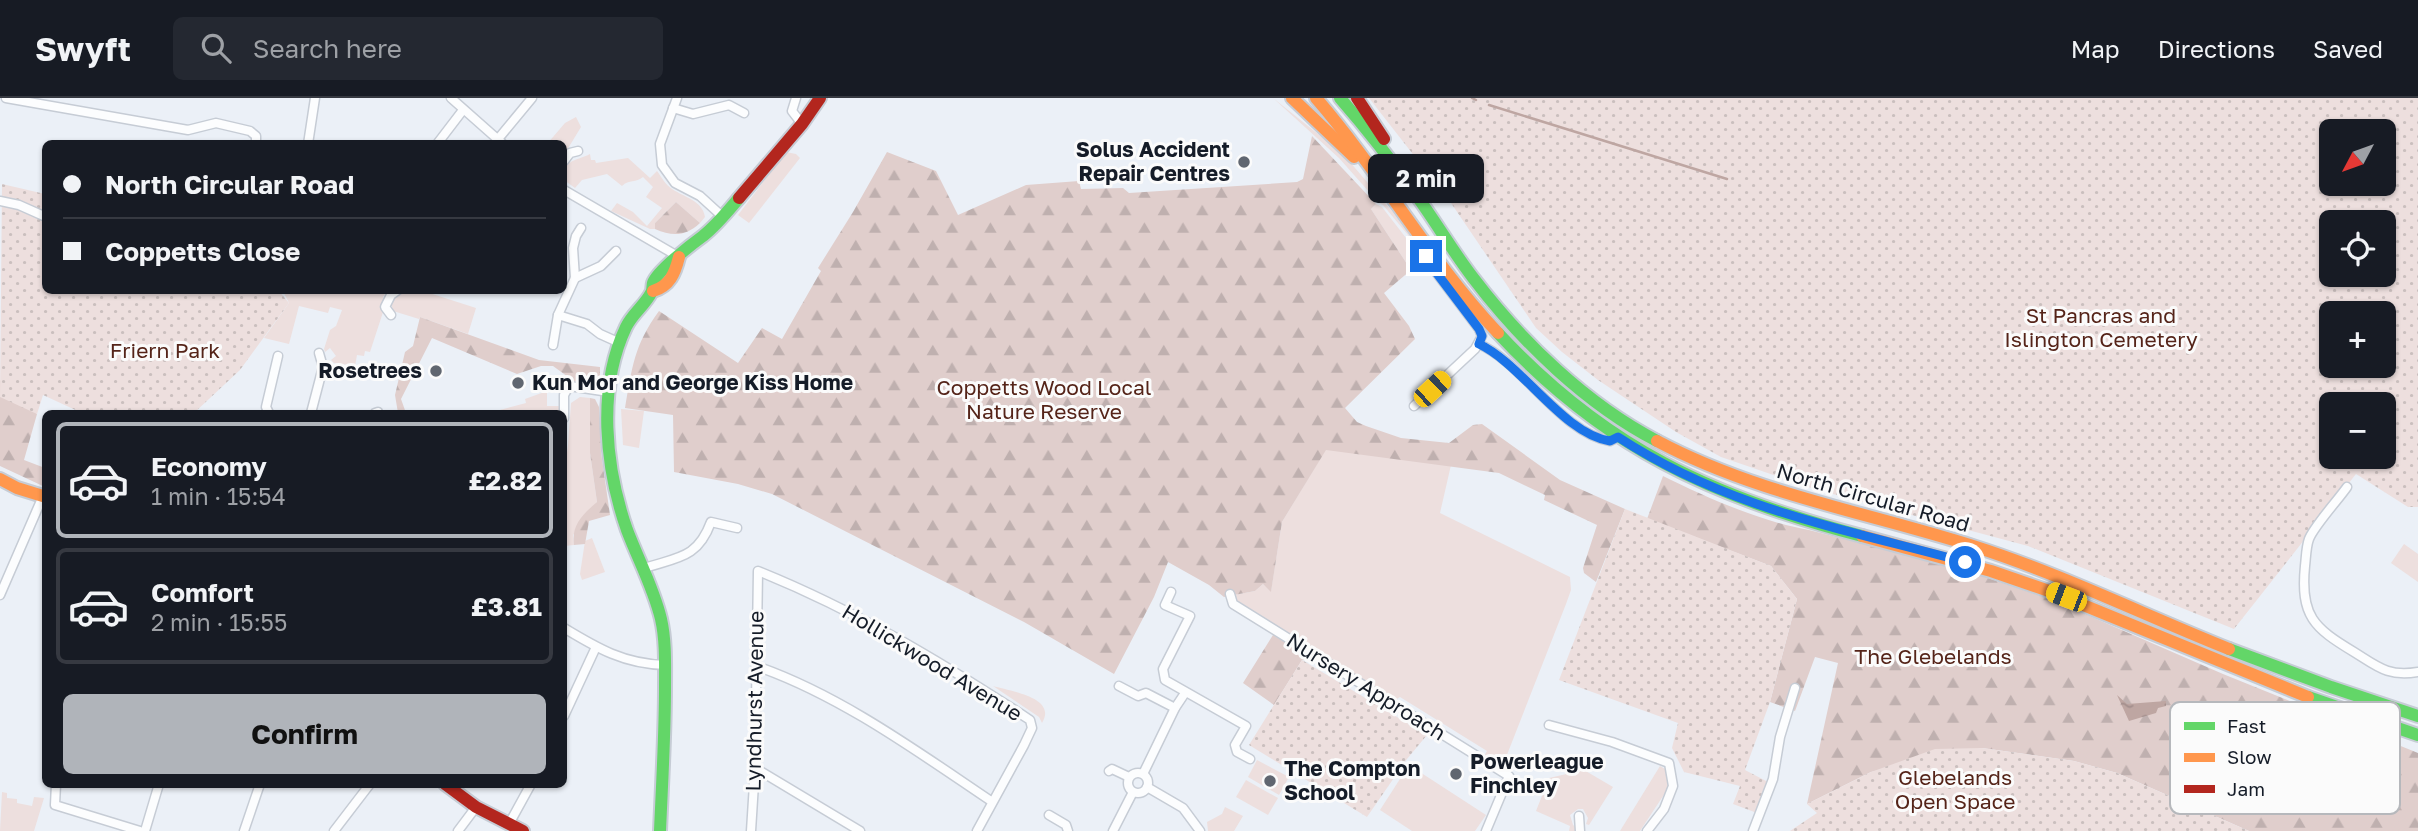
<!DOCTYPE html>
<html lang="en">
<head>
<meta charset="utf-8">
<style>
  body { margin:0; font-family:"Golos Text",sans-serif; background:#242831; color:#f1f3f6; height:100vh; display:flex; flex-direction:column; font-size:26px; white-space:nowrap }
  * { box-sizing:border-box; margin:0 }
  p { font-size:23px; color:#9ea1a6 }
  .icon { flex:none; width:38px; height:38px; fill:none; stroke:currentColor; stroke-width:2; stroke-linecap:round; stroke-linejoin:round }
  .map { position:relative; flex:1; overflow:hidden }
  .panel { position:absolute; left:42px; top:312px; width:525px; height:378px; display:flex; flex-direction:column; background:#171b24; border-radius:10px; box-shadow:0 2px 5px #0004 }
  .panel>* { flex:none }
  .banner { position:absolute; left:42px; top:42px; width:525px; height:154px; border-radius:10px; box-shadow:0 2px 5px #0004; display:grid; align-content:center; height:154px; padding:0 21px; background:#171b24 }
  .needle { width:46px; rotate:229deg }
  .tools { position:absolute; left:2319px; top:21px; display:grid; gap:14px }
  .tools a { display:grid; place-items:center; width:77px; height:77px; border-radius:10px; background:#171b24; box-shadow:0 2px 5px #0004; font-size:35px }
  .end { position:absolute; width:32px; height:32px; margin:-16px; border:9px solid #1a73e8; background:#fff; box-shadow:0 0 0 4px #fff }
  .from { border-radius:50% }
  .bubble { position:absolute; height:49px; border-radius:10px; background:#171b24; box-shadow:0 2px 5px #0004; font-size:23px; font-weight:700; line-height:49px; text-align:center }
  .car { position:absolute; width:21px; height:42px; margin:-21px -10px; border-radius:9px; box-shadow:0 0 5px 2px #0007; background:linear-gradient(#f5c518 24%,#345 0 40%,#f5c518 0 76%,#345 0 86%,#f5c518 0) }
  .banner b { display:flex; align-items:center; gap:24px; height:66px; font-size:26px }
  .banner b+b { border-top:2px solid #363941 }
  .banner i { width:18px; height:18px; background:#f1f3f6 }
  ul { padding:12px 0 0; list-style:none }
  li { display:flex; align-items:center; gap:21px; height:116px; margin:0 14px 10px; padding:0 7px; border:4px solid #363941; border-radius:10px }
  li div { flex:1 }
  li b { display:block; font-size:26px }
  li em { font-style:normal; font-weight:700 }
  li.selected { border-color:#b0b4ba }
  li>.icon { width:63px; height:63px; stroke-width:1.5 }
  .button { display:flex; gap:14px; margin-top:auto; padding:14px 21px }
  .button a { flex:1; height:80px; border-radius:10px; background:#b0b4ba; color:#111; font-size:28px; font-weight:700; line-height:80px; text-align:center }
  header { display:flex; align-items:center; gap:42px; box-sizing:border-box; height:98px; padding:0 35px; background:#171b24; border-bottom:2px solid #363941 }
  header strong { font-size:33px }
  nav { display:flex; gap:38px; margin-inline-start:auto; font-size:24px }
  .search { width:490px; height:63px; background:#242831; display:flex; align-items:center; gap:18px; box-sizing:border-box; padding:0 24px; border-radius:10px; color:#9ea1a6; font-size:26px }
  .map>svg:first-child { display:block }
</style>
</head>
<body>
<header>
<strong>Swyft</strong>
<div class="search"><svg class="icon" aria-label="search" viewBox="0 0 24 24"><circle cx="10" cy="10" r="6"/><path d="M15 15l6 6"/></svg>Search here</div>
<nav><a>Map</a><a>Directions</a><a>Saved</a></nav>
</header>
<div class="map">
<svg width="2418" height="733" viewBox="0 0 2418 733">
  <defs>
    <pattern id="forest-firs" width="22" height="20" patternUnits="userSpaceOnUse" patternTransform="scale(1.75)"><rect width="22" height="20" fill="#e0cecc"/><path d="M5 1l3.5 6h-7zM16 11l3.5 6h-7z" fill="#bfb0af"/></pattern>
    <pattern id="park-dots" width="8" height="8" patternUnits="userSpaceOnUse" patternTransform="scale(1.75)"><rect width="8" height="8" fill="#eddfde"/><path d="M2 2h.1M6 6h.1" fill="none" stroke="#cabfbe" stroke-width="1.8" stroke-linecap="round"/></pattern>
    <pattern id="water-ripples" width="26" height="14" patternUnits="userSpaceOnUse" patternTransform="scale(1.75)"><rect width="26" height="14" fill="#bea6a2"/><path d="M2 4q2-2 4 0t4 0M15 11q2-2 4 0t4 0" fill="none" stroke="#a28e8c"/></pattern>
  </defs>
  <rect width="100%" height="100%" fill="#ebf0f7"/>
  <g fill="#eddfde">
    <polygon points="1273,0 1343,56 1392,113 1418,149 1383,107 1378,104 1339,60"/>
    <polygon points="576,19 581,29 564,57 564,46 547,46 565,25"/>
    <polygon points="786,54 796,56 800,60 749,125 738,117"/>
    <path d="M 590,56 L 591,62 L 595,62 L 596,65 L 628,60 L 650,80 L 657,73 C 662,80 666,87 672,91 C 684,99 703,103 705,119 L 700,125 L 676,104 L 655,125 L 655,131 L 650,131 L 611,113 L 617,105 L 633,114 L 647,128 L 662,110 L 646,99 L 653,89 L 643,79 C 636,85 629,81 622,88 L 607,76 L 582,82 L 575,90 L 564,82 C 563,61 574,64 590,56 Z"/>
    <polygon points="1376,106 1382,109 1413,149 1423,167 1419,171 1417,168 1411,172 1371,111"/>
    <polygon points="420,192 476,210 468,236 420,219 419,221 393,213 391,204 396,197 405,193 414,196 416,193"/>
    <polygon points="283,193 387,193 383,199 385,208 370,254 365,253 364,258 357,257 355,268 334,265 331,262 336,258 330,250 325,254 324,251 330,232 336,228 342,212 330,209 328,215 299,208 289,246 264,240 289,205"/>
    <polygon points="547,293 547,308 560,308 560,315 502,315 500,312 526,305 525,301"/>
    <polygon points="580,299 590,300 590,355 597,404 573,437 574,447 564,448 564,376 568,347 571,305"/>
    <polygon points="621,311 644,313 639,350 623,347"/>
    <polygon points="1326,351 1451,367 1440,415 1570,479 1571,492 1566,506 1503,667 1500,668 1484,658 1487,653 1400,599 1392,604 1235,504 1234,497 1255,493 1263,486 1271,493 1282,424"/>
    <polygon points="592,440 605,474 582,482 580,476 585,443"/>
    <polygon points="2404,446 2418,456 2418,484 2391,465"/>
    <path d="M 993,588 C 1009,593 1058,599 1042,625 L 1039,619 Z"/>
    <polygon points="1257,662 1289,679 1279,697 1248,679"/>
    <polygon points="1409,667 1486,717 1475,733 1412,733 1380,712"/>
    <polygon points="1660,668 1665,671 1669,689 1640,733 1620,733"/>
    <polygon points="1584,672 1613,689 1589,727 1586,726 1588,720 1583,711 1578,711 1570,717 1573,727 1577,730 1577,733 1569,733 1570,728 1536,713 1549,680"/>
    <polygon points="1246,682 1278,700 1268,717 1236,699"/>
    <polygon points="2,694 7,695 7,700 17,701 17,705 32,708 34,699 44,700 34,733 0,733"/>
    <polygon points="1225,709 1243,718 1234,733 1208,733 1207,724 1222,716"/>
  </g>
  <g fill="url(#forest-firs)">
    <path d="M 1312,38 L 1376,106 L 1371,111 L 1411,172 L 1384,195 L 1409,228 L 1415,241 L 1345,310 L 1357,324 L 1366,328 L 1401,340 L 1449,345 L 1473,327 L 1482,326 L 1560,382 L 1625,411 L 1596,484 L 1584,475 L 1583,470 L 1597,427 L 1544,402 L 1545,397 L 1499,375 L 1326,352 L 1282,424 L 1271,494 L 1263,486 L 1255,493 L 1224,499 L 1209,487 L 1168,464 L 1154,499 L 1114,576 L 1024,524 L 772,396 L 738,386 L 674,374 L 673,317 L 625,310 C 632,270 634,247 659,213 L 738,265 L 762,230 L 782,241 L 821,173 L 818,170 L 853,114 L 887,54 L 936,73 L 958,117 L 1026,87 L 1079,83 L 1081,91 L 1123,90 L 1129,95 L 1297,84 L 1303,81 Z"/>
    <path d="M 676,104 L 700,125 C 686,138 673,139 655,131 L 655,125 Z"/>
    <polygon points="420,219 539,262 600,269 600,281 596,285 575,284 553,268 541,268 517,276 432,240 401,301 406,315 398,315 395,297 405,254 413,248"/>
    <polygon points="0,282 37,316 24,362 45,370 45,389 0,368"/>
    <path d="M 590,300 L 595,301 L 599,309 L 601,354 L 610,417 L 589,423 L 585,446 L 574,447 C 571,427 583,416 597,404 L 590,355 Z"/>
    <path d="M 1663,378 C 1705,399 1762,424 1809,432 L 1965,472 L 2055,503 L 2223,576 L 2418,655 L 2418,733 L 2249,733 L 2117,675 L 2074,663 L 1982,650 L 1871,674 L 1807,706 L 1838,565 L 1815,559 L 1795,613 L 1770,604 L 1797,501 L 1771,468 L 1647,421 Z"/>
    <polygon points="1273,537 1317,563 1302,562 1274,607 1243,585"/>
  </g>
  <g fill="url(#park-dots)" fill-rule="evenodd">
    <path d="M 1369,0 L 2418,0 L 2418,409 L 2408,409 L 2356,376 L 2234,531 L 2028,448 L 1814,391 L 1721,359 L 1676,334 L 1598,282 L 1562,254 L 1536,230 L 1451,105 ZM 2331,33 L 2384,33 L 2384,86 L 2331,86 ZM 2331,124 L 2384,124 L 2384,177 L 2331,177 ZM 2331,215 L 2384,215 L 2384,268 L 2331,268 ZM 2331,306 L 2384,306 L 2384,359 L 2331,359 Z"/>
    <polygon points="2,86 45,96 46,192 279,193 289,205 240,272 194,315 82,315 43,297 37,316 0,299"/>
    <polygon points="1625,411 1771,468 1797,501 1770,604 1745,672 1768,684 1757,715 1733,706 1740,688 1684,674 1672,650 1678,625 1559,582"/>
    <polygon points="1302,562 1427,637 1407,661 1367,719 1249,647"/>
    <polygon points="1982,650 2074,663 2117,675 2249,733 1790,733 1817,715 1807,706 1871,674 1935,651"/>
  </g>
  <polygon fill="url(#water-ripples)" points="2117,597 2127,606 2166,603 2166,608 2158,610 2156,615 2129,623"/>
  <g fill="none" stroke-linecap="round" stroke-linejoin="round">
    <g stroke="#bea6a2" stroke-width="2.5">
      <polyline points="1472,0 1476,2"/>
      <polyline points="1489,7 1727,81"/>
    </g>
    <g stroke="#c6ccd5" stroke-width="11">
      <g id="street">
        <polyline points="6,0 188,32 216,25 250,33 256,38 256,46"/>
        <polyline points="451,0 503,46"/>
        <polyline points="677,0 660,46 662,67 675,85 700,98 723,119"/>
        <polyline points="796,0 792,13 802,26"/>
        <polyline points="673,10 693,16 729,7 744,15"/>
        <polyline points="498,41 532,0"/>
        <polyline points="308,46 315,0"/>
        <polyline points="437,46 463,12"/>
        <polyline points="564,63 570,55 578,53"/>
        <polyline points="564,92 679,159"/>
        <polyline points="0,103 19,107 46,119"/>
        <polyline points="575,180 601,168 616,153"/>
        <polyline points="391,217 385,209 391,197 398,192"/>
        <polyline points="558,217 587,226 600,236 620,245"/>
        <path d="M 1479,246 C 1523,265 1561,335 1610,343 L 1618,339"/>
        <polyline points="553,247 558,217 575,180 573,150 576,138 581,130"/>
        <polyline points="1414,308 1475,251 1482,238 1479,231 1429,165 1426,153"/>
        <polyline points="269,315 266,309 278,258"/>
        <polyline points="311,315 323,269 319,255"/>
        <polyline points="375,315 378,314"/>
        <polyline points="564,320 564,297 569,288 609,294"/>
        <path d="M 2347,389 C 2338,402 2314,428 2309,441 C 2306,449 2306,460 2305,468 C 2300,518 2314,530 2354,554 C 2378,569 2388,579 2418,574"/>
        <path d="M 642,471 C 676,459 697,462 711,424 L 737,430"/>
        <polyline points="1171,494 1165,507 1190,518 1163,571 1165,582 1246,628 1235,647 1237,654 1250,661"/>
        <polyline points="1230,496 1233,506 1509,678 1486,733"/>
        <polyline points="0,497 43,398"/>
        <path d="M 564,530 C 597,550 624,566 665,567"/>
        <path d="M 756,568 C 840,597 918,654 991,703"/>
        <polyline points="1119,588 1138,598 1146,595 1175,610"/>
        <polyline points="564,618 596,549"/>
        <polyline points="1549,627 1612,644 1669,665 1673,688 1664,711 1647,733"/>
        <polyline points="755,670 860,733"/>
        <polyline points="1109,673 1112,671 1129,679"/>
        <circle cx="1138" cy="685" r="10"/>
        <polyline points="1143,676 1175,610 1185,595"/>
        <polyline points="56,686 55,707 140,733"/>
        <polyline points="1147,689 1183,710 1200,733"/>
        <polyline points="1049,717 1066,727 1068,733"/>
        <polyline points="1579,718 1580,733"/>
        <polyline points="509,726 531,686"/>
        <polyline points="145,733 159,686"/>
        <polyline points="244,733 260,686"/>
        <polyline points="334,733 370,686"/>
        <polyline points="458,733 476,709"/>
        <path d="M 751,733 L 755,670 L 758,473 C 855,512 943,565 1030,622 L 1032,630 L 1024,647 L 977,733"/>
        <polyline points="1113,733 1133,694"/>
        <polyline points="1753,733 1773,681 1780,639 1795,590"/>
      </g>
    </g>
    <g stroke="#c6ccd5" stroke-width="16">
      <g id="fast">
        <path d="M 1340,0 C 1367,31 1392,63 1416,97 C 1436,124 1453,154 1474,181 C 1522,244 1586,306 1657,343"/>
        <path d="M 1498,235 C 1605,350 1712,399 1862,438"/>
        <polyline points="2229,551 2331,589 2418,618"/>
        <polyline points="2308,599 2418,637"/>
        <path d="M 660,733 C 662,685 665,637 665,590 C 665,567 666,543 661,521 C 654,491 638,461 627,432 C 605,369 597,290 626,229 C 632,216 645,207 651,195 C 653,192 652,188 653,185 C 657,173 692,146 703,138 C 717,127 728,113 739,100"/>
      </g>
    </g>
    <g stroke="#c6ccd5" stroke-width="16">
      <g id="slow">
        <polyline points="1292,0 1354,59"/>
        <path d="M 1316,0 C 1381,75 1430,163 1498,235"/>
        <path d="M 653,193 C 670,188 675,175 679,159"/>
        <path d="M 1657,343 C 1757,396 1866,414 1973,448 C 2061,476 2144,517 2229,551"/>
        <polyline points="0,381 17,390 46,399"/>
        <polyline points="1862,438 1991,473 2049,493 2308,599"/>
      </g>
    </g>
    <g stroke="#c6ccd5" stroke-width="16">
      <g id="jam">
        <polyline points="1357,0 1384,41"/>
        <polyline points="739,100 802,26 820,0"/>
        <polyline points="445,686 476,709 523,733"/>
      </g>
    </g>
    <use href="#street" stroke="#fcfdfe" stroke-width="8"/>
    <use href="#fast" stroke="#63d668" stroke-width="12"/>
    <use href="#slow" stroke="#ff974d" stroke-width="12"/>
    <use href="#jam" stroke="#b3261e" stroke-width="12"/>
  </g>
  <g fill="none" stroke-linecap="round" stroke-linejoin="round">
    <path stroke="#1a73e8" stroke-width="9" d="M 1426,158 L 1429,165 L 1479,231 L 1482,238 L 1479,246 C 1522,266 1563,336 1610,343 L 1618,339 C 1728,411 1841,430 1965,464"/>
  </g>
  <g fill="#606670" stroke="#fbfbfb" stroke-width="2.5">
    <circle cx="1244" cy="64" r="7"/>
    <circle cx="436" cy="273" r="7"/>
    <circle cx="518" cy="285" r="7"/>
    <circle cx="1456" cy="676" r="7"/>
    <circle cx="1270" cy="683" r="7"/>
  </g>
  <g text-anchor="middle" stroke-width="6" stroke-linejoin="round" paint-order="stroke">
    <g font-size="21" font-weight="bold" fill="#151c28" stroke="#fbfbfb" text-anchor="start">
      <text x="1230" y="59" text-anchor="end">Solus Accident<tspan x="1230" dy="24">Repair Centres</tspan></text>
      <text x="422" y="280" text-anchor="end">Rosetrees</text>
      <text x="532" y="292">Kun Mor and George Kiss Home</text>
      <text x="1470" y="671">Powerleague<tspan x="1470" dy="24">Finchley</tspan></text>
      <text x="1284" y="678">The Compton<tspan x="1284" dy="24">School</tspan></text>
    </g>
    <g font-size="21" fill="#552419" stroke="#fbfbfb">
      <text x="2101" y="225">St Pancras and<tspan x="2101" dy="24">Islington Cemetery</tspan></text>
      <text x="165" y="260">Friern Park</text>
      <text x="1044" y="297">Coppetts Wood Local<tspan x="1044" dy="24">Nature Reserve</tspan></text>
      <text x="1933" y="566">The Glebelands</text>
      <text x="1955" y="687">Glebelands<tspan x="1955" dy="24">Open Space</tspan></text>
    </g>
    <g font-size="21" fill="#151c28" stroke="#fbfbfb">
      <text transform="translate(1873 400) rotate(16)" y="7">North Circular Road</text>
      <text transform="translate(932 565) rotate(31)" y="7">Hollickwood Avenue</text>
      <text transform="translate(1366 589) rotate(32)" y="7">Nursery Approach</text>
      <text transform="translate(755 603) rotate(-89)" y="7">Lyndhurst Avenue</text>
    </g>
  </g>
  <rect x="2170" y="604" width="230" height="112" rx="10" fill="#fbfbfb" stroke="#b6b8bc" stroke-width="2"/>
  <rect x="2184" y="624" width="31" height="8" fill="#63d668"/>
  <rect x="2184" y="655" width="31" height="9" fill="#ff974d"/>
  <rect x="2184" y="687" width="31" height="8" fill="#b3261e"/>
  <g font-size="19" fill="#151c28">
    <text x="2227" y="635">Fast</text>
    <text x="2227" y="666">Slow</text>
    <text x="2227" y="698">Jam</text>
  </g>
</svg>
<div class="tools">
<a><svg class="needle" viewBox="-14 -14 28 28"><path d="M0-13l5 13h-10z" fill="#e53935"/><path d="M0 13l5-13h-10z" fill="#9ea1a6"/></svg></a>
<a><svg class="icon" aria-label="locate" viewBox="0 0 24 24"><circle cx="12" cy="12" r="6"/><path d="M12 2v4M12 18v4M2 12h4M18 12h4"/></svg></a>
<a>+</a>
<a>−</a>
</div>
<i class="end from" style="left:1965px;top:464px"></i>
<i class="end" style="left:1426px;top:158px"></i>
<div class="bubble" style="left:1368px;top:56px;width:116px">2 min</div>
<i class="car" style="left:1432px;top:291px;rotate:47deg"></i>
<i class="car" style="left:2066px;top:499px;rotate:291deg"></i>
<div class="banner">
<b><i class="from"></i>North Circular Road</b>
<b><i></i>Coppetts Close</b>
</div>
<section class="panel">
<ul>
<li class="selected"><svg class="icon" aria-label="car" viewBox="0 0 24 24"><path d="M5 17H2v-5l4-1 3-4h7l3 4 3 1v5h-3M9 17h6M6 11h13"/><circle cx="7" cy="17" r="2"/><circle cx="17" cy="17" r="2"/></svg><div><b>Economy</b><p>1 min · 15:54</p></div><em>£2.82</em></li>
<li><svg class="icon" aria-label="car" viewBox="0 0 24 24"><path d="M5 17H2v-5l4-1 3-4h7l3 4 3 1v5h-3M9 17h6M6 11h13"/><circle cx="7" cy="17" r="2"/><circle cx="17" cy="17" r="2"/></svg><div><b>Comfort</b><p>2 min · 15:55</p></div><em>£3.81</em></li>
</ul>
<div class="button"><a>Confirm</a></div>
</section>
</div>
</body>
</html>
